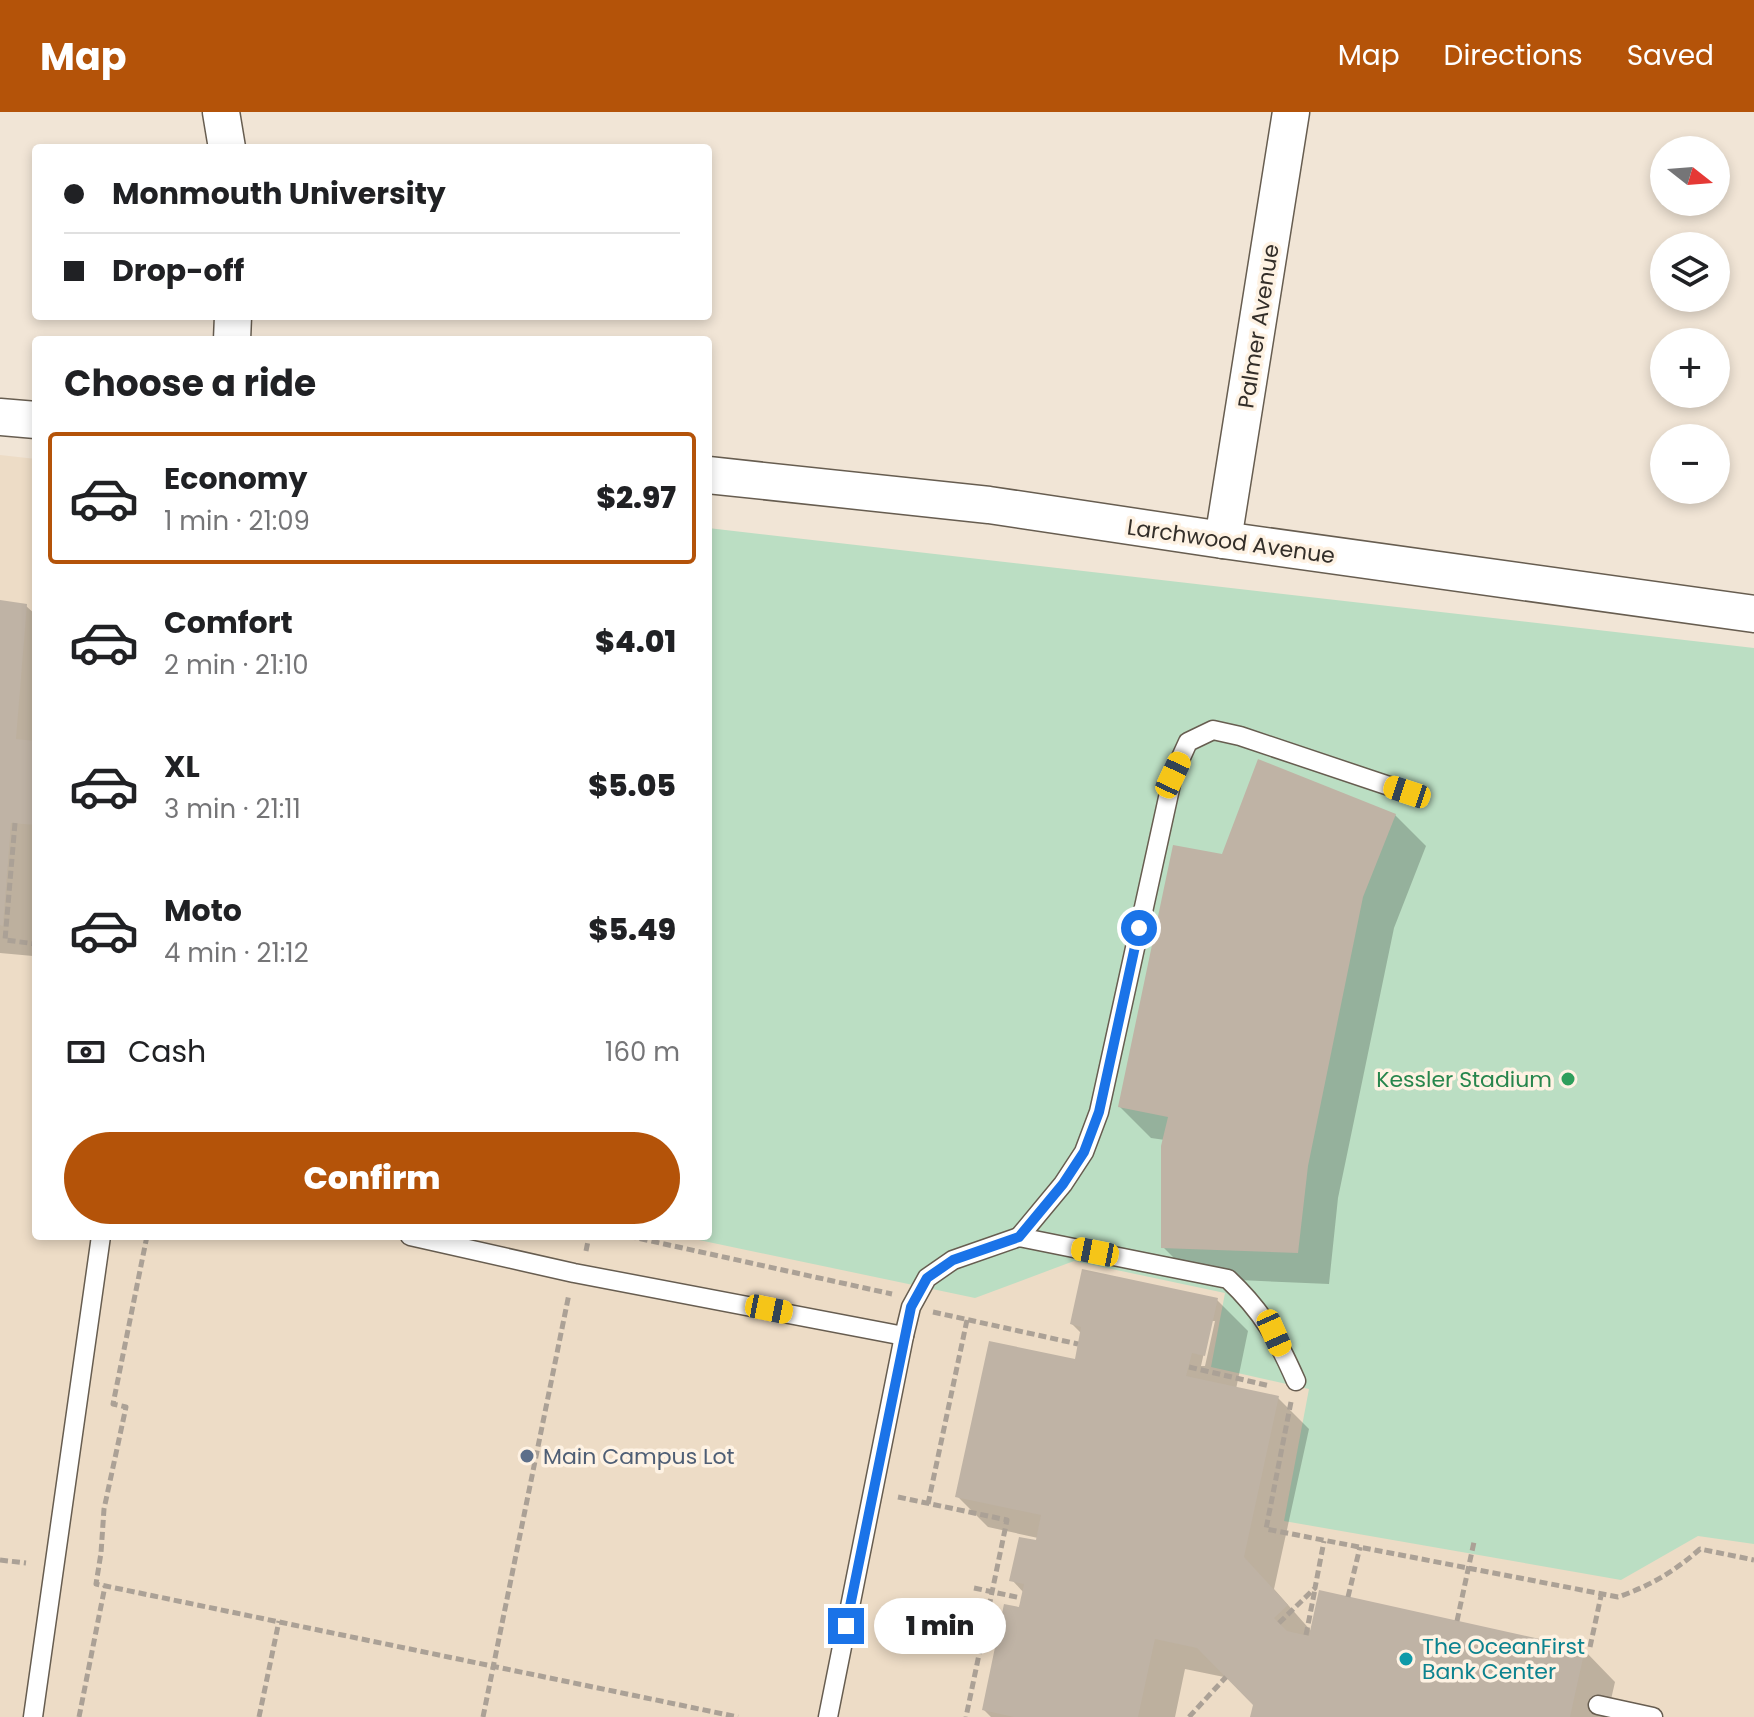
<!DOCTYPE html>
<html lang="en">
<head>
<meta charset="utf-8">
<style>
  body { margin:0; font-family:Poppins,sans-serif; background:#f6f6f6; color:#202124; height:100vh; display:flex; flex-direction:column; font-size:30px; white-space:nowrap }
  * { box-sizing:border-box; margin:0 }
  p { font-size:26px; color:#757577 }
  .icon { flex:none; width:44px; height:44px; fill:none; stroke:currentColor; stroke-width:2; stroke-linecap:round; stroke-linejoin:round }
  .map { position:relative; flex:1; overflow:hidden }
  .details { position:absolute; left:32px; top:224px; width:680px; height:904px; display:flex; flex-direction:column; background:#fff; border-radius:8px; box-shadow:0 4px 12px #0003 }
  .details>* { flex:none }
  .guide { position:absolute; left:32px; top:32px; width:680px; height:176px; border-radius:8px; box-shadow:0 4px 12px #0003; display:grid; align-content:center; height:176px; padding:0 32px; background:#fff }
  .needle { width:52px; rotate:107deg }
  .buttons { position:absolute; left:1650px; top:24px; display:grid; gap:16px }
  .buttons a { display:grid; place-items:center; width:80px; height:80px; border-radius:50%; background:#fff; box-shadow:0 4px 12px #0003; font-size:40px }
  .end { position:absolute; width:36px; height:36px; margin:-18px; border:10px solid #1a73e8; background:#fff; box-shadow:0 0 0 4px #fff }
  .from { border-radius:50% }
  .bubble { position:absolute; height:56px; border-radius:28px; background:#fff; box-shadow:0 4px 12px #0003; font-size:26px; font-weight:800; line-height:56px; text-align:center }
  .car { position:absolute; width:24px; height:48px; margin:-24px -12px; border-radius:10px; box-shadow:0 0 6px 2px #0007; background:linear-gradient(#f5c518 24%,#345 0 40%,#f5c518 0 76%,#345 0 86%,#f5c518 0) }
  .guide b { display:flex; align-items:center; gap:28px; height:76px; font-size:30px }
  .guide b+b { border-top:2px solid #e0e0e0 }
  .guide i { width:20px; height:20px; background:#202124 }
  ul { padding:0; list-style:none }
  li { display:flex; align-items:center; gap:24px; height:132px; margin:0 16px 12px; padding:0 16px; border:4px solid transparent; border-radius:8px }
  li div { flex:1 }
  li b { display:block; font-size:30px }
  li em { font-style:normal; font-weight:800 }
  li.on { border-color:#b45309 }
  li>.icon { width:72px; height:72px; stroke-width:1.5 }
  h2 { padding:0 32px; font-size:36px; line-height:96px }
  .pay { display:flex; align-items:center; gap:20px; height:88px; padding:0 32px; font-size:30px }
  .pay p { margin-inline-start:auto }
  .button { display:flex; gap:16px; margin-top:auto; padding:16px 32px }
  .button a { flex:1; height:92px; border-radius:48px; background:#b45309; color:#fff; font-size:32px; font-weight:800; line-height:92px; text-align:center }
  header { display:flex; align-items:center; gap:48px; box-sizing:border-box; height:112px; padding:0 40px; background:#b45309; color:#fff }
  header strong { font-size:38px }
  nav { display:flex; gap:44px; margin-inline-start:auto; font-size:28px }
  .map>svg:first-child { display:block }
</style>
</head>
<body>
<header>
<strong>Map</strong>
<nav><a>Map</a><a>Directions</a><a>Saved</a></nav>
</header>
<div class="map">
<svg width="1754" height="1605" viewBox="0 0 1754 1605">
  <rect width="100%" height="100%" fill="#f1e5d6"/>
  <polygon fill="#eddcc6" points="0,343 36,347 36,1124 708,1124 1754,541 1754,1605 0,1605"/>
  <polygon fill="#bbdec3" points="708,416 1754,536 1754,1432 1698,1424 1621,1468 1284,1409 1309,1277 1211,1255 1225,1181 1074,1149 975,1186 680,1124 708,1124"/>
  <g fill="#0003" fill-rule="evenodd">
    <polygon points="0,490 26,494 36,503 36,809 33,844 0,841"/>
    <polygon points="1395,703 1426,734 1394,816 1338,1086 1329,1172 1194,1166 1163,1135 1165,1028 1151,1026 1120,995 1223,744"/>
    <path d="M 1217,1188 L 1248,1219 L 1236,1277 L 1278,1286 L 1309,1317 L 1274,1477 L 1312,1520 L 1584,1538 L 1615,1570 L 1607,1605 L 1252,1605 L 1255,1592 L 1229,1566 L 1185,1557 L 1175,1605 L 991,1605 L 984,1598 L 1024,1481 L 1012,1468 L 1038,1426 L 988,1415 L 957,1384 L 1076,1250 L 1082,1222 L 1072,1212 ZM 1211,1209 L 1215,1209 L 1205,1254 L 1201,1254 Z"/>
  </g>
  <g fill="#bfb3a5">
    <polygon points="0,488 27,492 16,627 36,629 36,713 11,711 3,814 0,813"/>
    <polygon points="1258,647 1396,702 1363,785 1308,1054 1298,1141 1161,1136 1161,1034 1168,1005 1118,995 1173,733 1222,742"/>
    <polygon points="1082,1157 1218,1186 1205,1244 1192,1241 1186,1264 1279,1284 1244,1445 1288,1493 1274,1506 1287,1519 1309,1524 1319,1478 1585,1537 1570,1605 1250,1605 1253,1593 1197,1536 1155,1527 1138,1605 1014,1605 982,1598 1004,1492 1019,1495 1024,1472 1009,1469 1019,1425 1036,1428 1041,1403 955,1385 989,1229 1075,1247 1081,1215 1070,1212"/>
  </g>
  <g fill="none" stroke-linecap="round" stroke-linejoin="round">
    <g stroke="#675d50" stroke-width="21">
      <g id="service">
        <polyline points="410,1124 574,1161 904,1224"/>
        <polyline points="1019,1125 1063,1072 1084,1040 1099,1000 1173,663 1188,630 1213,618 1240,624 1407,680"/>
        <polyline points="1598,1593 1653,1605"/>
        <polyline points="33,1605 101,1124"/>
        <path d="M 828,1605 L 904,1224 L 911,1195 L 927,1166 L 953,1148 L 1019,1125 L 1228,1167 C 1263,1200 1277,1226 1296,1269"/>
      </g>
    </g>
    <g stroke="#675d50" stroke-width="39">
      <g id="minor">
        <polyline points="221,0 227,36"/>
        <polyline points="232,228 233,204"/>
        <polyline points="0,305 36,308"/>
        <polyline points="708,363 989,393 1223,428 1754,502"/>
        <polyline points="1223,428 1291,0"/>
      </g>
    </g>
    <g stroke="#aba196" stroke-width="5" stroke-dasharray="8 4" stroke-linecap="butt">
      <polyline points="15,711 5,828 36,832"/>
      <polyline points="147,1124 113,1292 126,1295 104,1397 101,1441 96,1472 738,1605"/>
      <polyline points="628,1124 892,1182"/>
      <polyline points="586,1139 589,1124"/>
      <polyline points="933,1200 1078,1232"/>
      <polyline points="1189,1255 1270,1274"/>
      <path d="M 1291,1290 L 1266,1417 L 1618,1485 C 1650,1474 1675,1459 1700,1437 L 1754,1448"/>
      <polyline points="898,1385 1007,1408 966,1605"/>
      <polyline points="928,1392 967,1208"/>
      <polyline points="0,1448 26,1451"/>
      <polyline points="974,1476 1021,1486"/>
      <polyline points="1348,1485 1360,1435"/>
      <polyline points="1457,1509 1474,1430"/>
      <polyline points="1279,1511 1315,1476 1324,1429"/>
      <polyline points="1306,1523 1315,1477"/>
      <polyline points="1590,1535 1601,1484"/>
      <polyline points="79,1605 105,1474"/>
      <polyline points="259,1605 279,1509"/>
      <polyline points="483,1605 569,1182"/>
      <polyline points="1189,1605 1226,1565"/>
    </g>
    <use href="#service" stroke="#fff" stroke-width="18"/>
    <use href="#minor" stroke="#fff" stroke-width="36"/>
  </g>
  <g fill="none" stroke-linecap="round" stroke-linejoin="round">
    <polyline stroke="#1a73e8" stroke-width="10" points="846,1514 911,1195 927,1166 953,1148 1019,1125 1063,1072 1084,1040 1099,1000 1139,816"/>
  </g>
  <circle fill="#2e9e5b" stroke="#fef2e3" stroke-width="3" cx="1568" cy="967" r="8"/>
  <circle fill="#5c6f8a" stroke="#fef2e3" stroke-width="3" cx="527" cy="1344" r="8"/>
  <circle fill="#0f9aa8" stroke="#fef2e3" stroke-width="3" cx="1406" cy="1547" r="8"/>
  <g text-anchor="middle" stroke-width="7" stroke-linejoin="round" paint-order="stroke">
    <g font-size="22" fill="#332e29" stroke="#fef2e3">
      <text transform="translate(1258 214) rotate(-81)" y="8">Palmer Avenue</text>
      <text transform="translate(1231 429) rotate(8)" y="8">Larchwood Avenue</text>
    </g>
    <g font-size="22" fill="#27864d" stroke="#fef2e3" text-anchor="end">
      <text x="1552" y="975">Kessler Stadium</text>
    </g>
    <g font-size="22" fill="#4e5e75" stroke="#fef2e3" text-anchor="start">
      <text x="543" y="1352">Main Campus Lot</text>
    </g>
    <g font-size="22" fill="#0d838f" stroke="#fef2e3" text-anchor="start">
      <text x="1422" y="1542">The OceanFirst<tspan x="1422" dy="25">Bank Center</tspan></text>
    </g>
  </g>
</svg>
<div class="buttons">
<a><svg class="needle" viewBox="-14 -14 28 28"><path d="M0-13l5 13h-10z" fill="#e53935"/><path d="M0 13l5-13h-10z" fill="#757577"/></svg></a>
<a><svg class="icon" aria-label="layers" viewBox="0 0 24 24"><path d="M12 4l9 5-9 5-9-5zM3 14l9 5 9-5"/></svg></a>
<a>+</a>
<a>−</a>
</div>
<i class="end from" style="left:1139px;top:816px"></i>
<i class="end" style="left:846px;top:1514px"></i>
<div class="bubble" style="left:874px;top:1486px;width:132px">1 min</div>
<i class="car" style="left:1173px;top:663px;rotate:25deg"></i>
<i class="car" style="left:1407px;top:680px;rotate:288deg"></i>
<i class="car" style="left:1095px;top:1140px;rotate:281deg"></i>
<i class="car" style="left:769px;top:1197px;rotate:101deg"></i>
<i class="car" style="left:1274px;top:1221px;rotate:156deg"></i>
<div class="guide">
<b><i class="from"></i>Monmouth University</b>
<b><i></i>Drop-off</b>
</div>
<section class="details">
<h2>Choose a ride</h2>
<ul>
<li class="on"><svg class="icon" aria-label="car" viewBox="0 0 24 24"><path d="M5 17H2v-5l4-1 3-4h7l3 4 3 1v5h-3M9 17h6M6 11h13"/><circle cx="7" cy="17" r="2"/><circle cx="17" cy="17" r="2"/></svg><div><b>Economy</b><p>1 min · 21:09</p></div><em>$2.97</em></li>
<li><svg class="icon" aria-label="car" viewBox="0 0 24 24"><path d="M5 17H2v-5l4-1 3-4h7l3 4 3 1v5h-3M9 17h6M6 11h13"/><circle cx="7" cy="17" r="2"/><circle cx="17" cy="17" r="2"/></svg><div><b>Comfort</b><p>2 min · 21:10</p></div><em>$4.01</em></li>
<li><svg class="icon" aria-label="car" viewBox="0 0 24 24"><path d="M5 17H2v-5l4-1 3-4h7l3 4 3 1v5h-3M9 17h6M6 11h13"/><circle cx="7" cy="17" r="2"/><circle cx="17" cy="17" r="2"/></svg><div><b>XL</b><p>3 min · 21:11</p></div><em>$5.05</em></li>
<li><svg class="icon" aria-label="car" viewBox="0 0 24 24"><path d="M5 17H2v-5l4-1 3-4h7l3 4 3 1v5h-3M9 17h6M6 11h13"/><circle cx="7" cy="17" r="2"/><circle cx="17" cy="17" r="2"/></svg><div><b>Moto</b><p>4 min · 21:12</p></div><em>$5.49</em></li>
</ul>
<div class="pay"><svg class="icon" aria-label="cash" viewBox="0 0 24 24"><path d="M3 7h18v10H3z"/><circle cx="12" cy="12" r="2"/></svg>Cash<p>160 m</p></div>
<div class="button"><a>Confirm</a></div>
</section>
</div>
</body>
</html>
